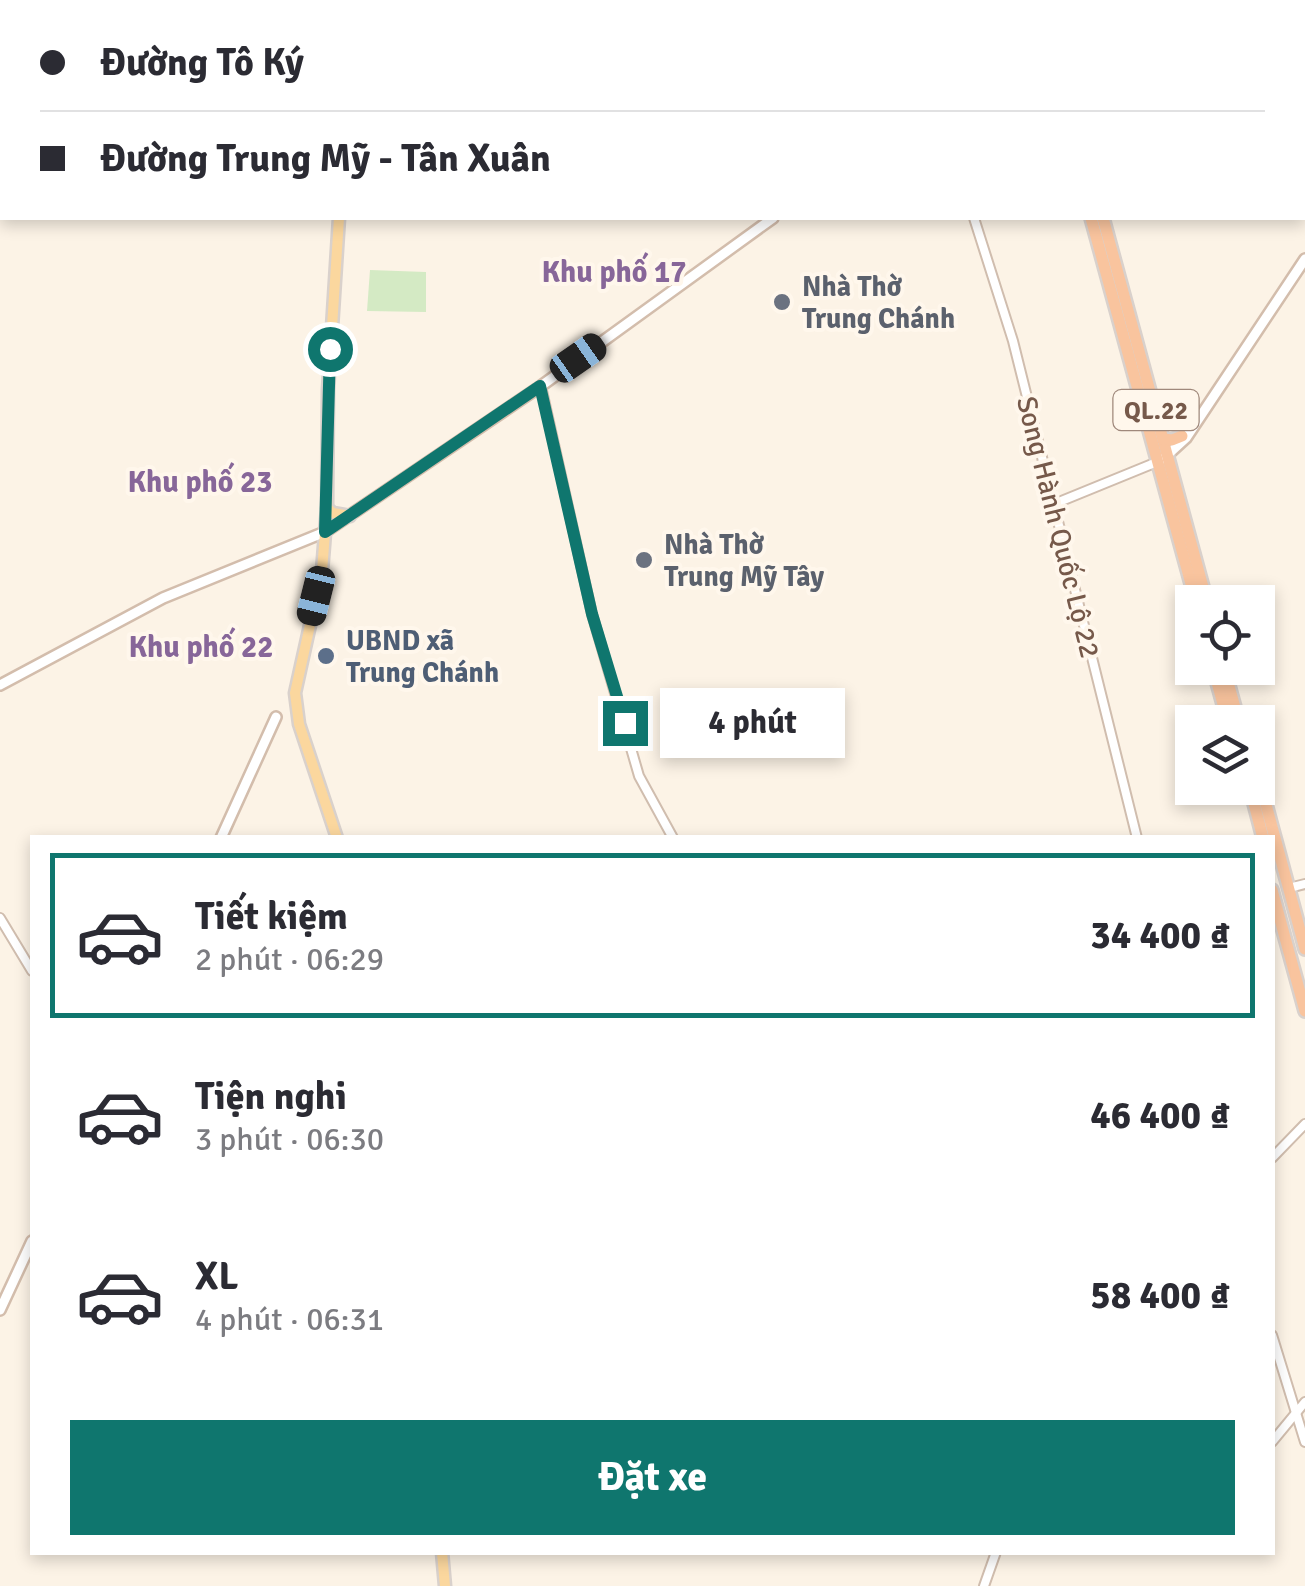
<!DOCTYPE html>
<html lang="vi">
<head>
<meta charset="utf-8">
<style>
  body { margin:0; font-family:Signika,sans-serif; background:#f7f7f7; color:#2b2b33; height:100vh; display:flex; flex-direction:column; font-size:38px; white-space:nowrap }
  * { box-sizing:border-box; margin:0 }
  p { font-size:32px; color:#7c7c81 }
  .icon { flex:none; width:55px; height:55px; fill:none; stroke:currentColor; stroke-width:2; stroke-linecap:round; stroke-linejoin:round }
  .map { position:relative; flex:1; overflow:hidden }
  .panel { position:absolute; left:30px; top:835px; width:1245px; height:720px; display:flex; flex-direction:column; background:#fff; border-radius:0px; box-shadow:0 5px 15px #0003 }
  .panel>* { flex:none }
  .top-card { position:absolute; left:0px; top:0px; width:1305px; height:220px; box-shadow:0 5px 15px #0003; display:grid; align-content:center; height:220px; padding:0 40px; background:#fff }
  .tools { position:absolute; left:1175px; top:585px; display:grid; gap:20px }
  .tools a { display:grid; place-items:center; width:100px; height:100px; border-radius:0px; background:#fff; box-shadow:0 5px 15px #0003; font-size:50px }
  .end { position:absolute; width:45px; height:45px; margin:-22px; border:12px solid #0f766e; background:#fff; box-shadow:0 0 0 5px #fff }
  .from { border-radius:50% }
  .bubble { position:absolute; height:70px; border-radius:0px; background:#fff; box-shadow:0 5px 15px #0003; font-size:32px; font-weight:800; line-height:70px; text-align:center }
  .car { position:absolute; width:30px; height:60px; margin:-30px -15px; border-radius:12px; box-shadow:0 0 8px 2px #0007; background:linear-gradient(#222 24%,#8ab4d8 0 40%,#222 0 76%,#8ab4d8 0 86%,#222 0) }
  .top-card b { display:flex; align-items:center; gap:35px; height:95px; font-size:38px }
  .top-card b+b { border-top:2px solid #e1e1e2 }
  .top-card i { width:25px; height:25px; background:#2b2b33 }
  ul { padding:18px 0 0; list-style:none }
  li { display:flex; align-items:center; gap:30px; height:165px; margin:0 20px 15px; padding:0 20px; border:5px solid transparent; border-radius:0px }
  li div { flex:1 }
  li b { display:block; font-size:38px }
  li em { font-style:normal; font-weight:800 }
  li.active { border-color:#0f766e }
  li>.icon { width:90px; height:90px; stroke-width:1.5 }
  .cta { display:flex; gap:20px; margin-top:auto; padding:20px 40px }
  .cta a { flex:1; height:115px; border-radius:0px; background:#0f766e; color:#fff; font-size:40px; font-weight:800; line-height:115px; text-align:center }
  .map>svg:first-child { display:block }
</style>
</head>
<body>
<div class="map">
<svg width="1305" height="1586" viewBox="0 0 1305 1586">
  <rect width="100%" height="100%" fill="#fcf3e6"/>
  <polygon fill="#d4eac4" points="370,270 426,272 426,312 367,311"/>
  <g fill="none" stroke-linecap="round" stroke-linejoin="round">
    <g stroke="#a0d1d8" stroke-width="2.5">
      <polyline points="470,0 471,2"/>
      <polyline points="121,2 123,0"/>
      <polyline points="0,59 2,59"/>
    </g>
    <g stroke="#d0bdae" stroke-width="12">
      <g id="tertiary">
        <polyline points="910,0 911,2"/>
        <polyline points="974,218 1013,341 1137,838"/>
        <polyline points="541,386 592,614 639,776 673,838"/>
        <polyline points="1054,504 1157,462"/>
        <polyline points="1289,888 1305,884"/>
        <polyline points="0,918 32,971"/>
        <polyline points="1272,1158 1305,1124"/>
        <polyline points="1272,1335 1305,1442"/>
        <polyline points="1272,1442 1305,1402"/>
        <polyline points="984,1586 996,1552"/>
      </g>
    </g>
    <g stroke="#d3bdac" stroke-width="14">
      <g id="secondary">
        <polyline points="1062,2 1067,0"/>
        <polyline points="1163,459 1186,438 1305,259"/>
        <polyline points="0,685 163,598 325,532 541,386 773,218"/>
        <polyline points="221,838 276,717"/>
        <polyline points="0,1310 32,1241"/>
      </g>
    </g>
    <g stroke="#d9d1cc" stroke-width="15">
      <g id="primary">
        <polyline points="370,2 371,0"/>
        <polyline points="327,508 333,513 350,516"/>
        <polyline points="337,838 299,724 295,693 322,571 327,508 328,390 339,218"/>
        <polyline points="442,1552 445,1586"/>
      </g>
    </g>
    <g stroke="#d9d1cc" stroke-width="16">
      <g id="trunk">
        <polyline points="1038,0 1039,2"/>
        <polyline points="1055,0 1055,2"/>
        <polyline points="1091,218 1196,602"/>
        <polyline points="1103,218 1207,602"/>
        <polyline points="1163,439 1172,440 1182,436"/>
        <polyline points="1213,668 1228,722"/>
        <polyline points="1224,668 1239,722"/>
        <polyline points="1258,775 1305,949"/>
        <polyline points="1250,788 1263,838"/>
        <polyline points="1272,890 1305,1011"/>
      </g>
    </g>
    <use href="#tertiary" stroke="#fff" stroke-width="8"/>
    <use href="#secondary" stroke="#fff" stroke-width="9"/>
    <use href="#primary" stroke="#fbd79e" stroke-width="10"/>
    <use href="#trunk" stroke="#f9c49e" stroke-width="11"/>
  </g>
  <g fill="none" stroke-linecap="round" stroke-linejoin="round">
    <polyline stroke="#0f766e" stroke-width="12" points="330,349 325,532 540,386 592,614 625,723"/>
  </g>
  <g fill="#6b7280" stroke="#fff7ec" stroke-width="4">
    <circle cx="782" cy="302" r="10"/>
    <circle cx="644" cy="560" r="10"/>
  </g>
  <circle fill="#5c6f8a" stroke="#fff7ec" stroke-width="4" cx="326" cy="656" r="10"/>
  <g text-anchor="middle" stroke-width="8" stroke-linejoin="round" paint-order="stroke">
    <rect fill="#fff7ec" stroke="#9f887b" stroke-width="2.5" x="1113.5" y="390" width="85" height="40" rx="8"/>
    <g font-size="25" font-weight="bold" fill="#76594a">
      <text x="1156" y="419">QL.22</text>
    </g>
    <g font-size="28" font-weight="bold" fill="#5b616d" stroke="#fff7ec" text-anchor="start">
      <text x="802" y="296">Nhà Thờ<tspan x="802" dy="32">Trung Chánh</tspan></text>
      <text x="664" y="554">Nhà Thờ<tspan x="664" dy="32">Trung Mỹ Tây</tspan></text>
    </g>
    <g font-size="28" fill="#76594a" stroke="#fff7ec">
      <text transform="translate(1059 527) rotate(76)" y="10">Song Hành Quốc Lộ 22</text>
    </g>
    <g font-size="28" font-weight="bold" fill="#4e5e75" stroke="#fff7ec" text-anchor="start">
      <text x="346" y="650">UBND xã<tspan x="346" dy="32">Trung Chánh</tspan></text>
    </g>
    <g font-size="30" font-weight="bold" fill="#876699" stroke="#fff7ec">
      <text x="614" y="282">Khu phố 17</text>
      <text x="200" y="492">Khu phố 23</text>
      <text x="201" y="657">Khu phố 22</text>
    </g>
  </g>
</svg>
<div class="tools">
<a><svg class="icon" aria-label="locate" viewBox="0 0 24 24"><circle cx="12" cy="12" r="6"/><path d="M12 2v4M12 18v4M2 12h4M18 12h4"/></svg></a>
<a><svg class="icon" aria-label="layers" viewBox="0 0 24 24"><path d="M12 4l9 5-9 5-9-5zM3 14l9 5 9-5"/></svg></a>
</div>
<i class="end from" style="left:330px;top:349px"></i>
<i class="end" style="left:625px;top:723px"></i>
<div class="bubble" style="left:660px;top:688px;width:185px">4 phút</div>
<i class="car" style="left:578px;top:358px;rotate:55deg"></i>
<i class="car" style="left:316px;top:596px;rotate:194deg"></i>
<div class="top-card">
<b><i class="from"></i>Đường Tô Ký</b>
<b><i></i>Đường Trung Mỹ - Tân Xuân</b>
</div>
<section class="panel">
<ul>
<li class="active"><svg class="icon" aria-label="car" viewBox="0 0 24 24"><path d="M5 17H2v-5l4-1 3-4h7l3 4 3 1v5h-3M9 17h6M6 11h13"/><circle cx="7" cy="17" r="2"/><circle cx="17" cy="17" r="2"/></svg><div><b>Tiết kiệm</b><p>2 phút · 06:29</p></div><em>34 400 ₫</em></li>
<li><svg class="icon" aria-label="car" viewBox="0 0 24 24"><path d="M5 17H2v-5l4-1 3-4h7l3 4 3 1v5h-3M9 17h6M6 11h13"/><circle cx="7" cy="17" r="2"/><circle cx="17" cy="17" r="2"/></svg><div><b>Tiện nghi</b><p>3 phút · 06:30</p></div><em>46 400 ₫</em></li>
<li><svg class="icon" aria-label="car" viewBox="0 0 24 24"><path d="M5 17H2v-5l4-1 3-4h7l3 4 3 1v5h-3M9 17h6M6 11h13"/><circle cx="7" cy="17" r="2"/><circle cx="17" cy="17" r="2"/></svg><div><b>XL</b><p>4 phút · 06:31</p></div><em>58 400 ₫</em></li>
</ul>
<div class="cta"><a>Đặt xe</a></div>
</section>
</div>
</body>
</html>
